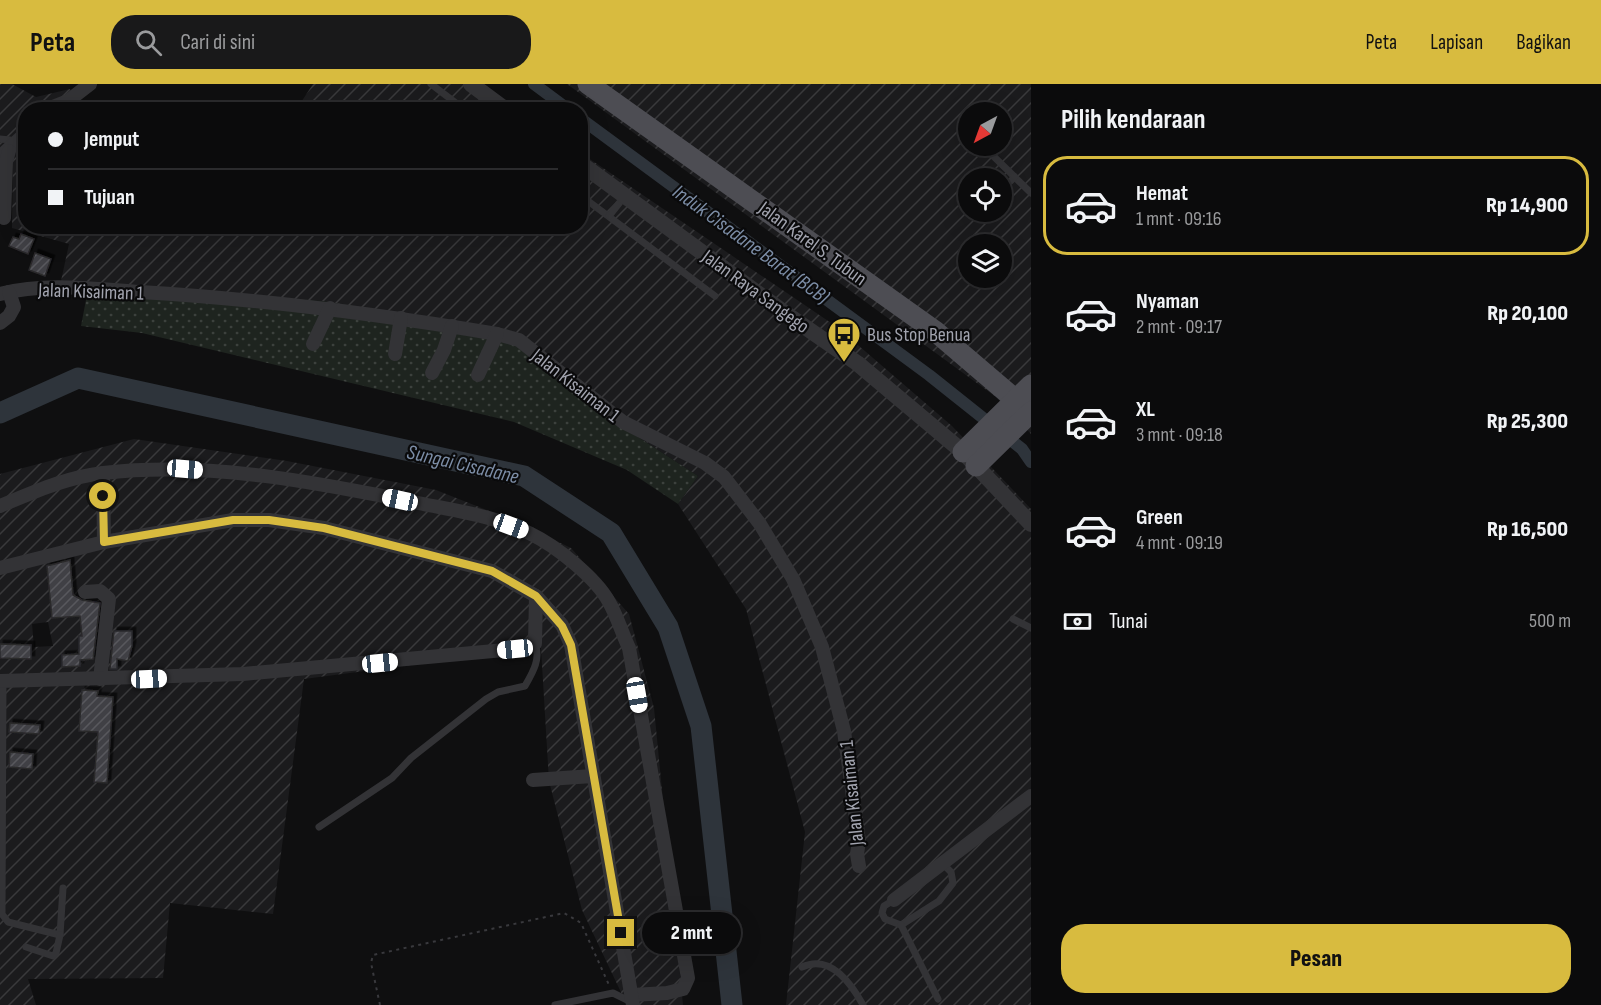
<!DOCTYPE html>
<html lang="id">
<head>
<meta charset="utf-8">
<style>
  body { margin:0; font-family:"Sofia Sans Condensed",sans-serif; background:#19191a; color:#f1f3f6; height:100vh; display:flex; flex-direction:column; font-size:22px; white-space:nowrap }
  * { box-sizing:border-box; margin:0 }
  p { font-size:20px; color:#9a9b9d }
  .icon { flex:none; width:33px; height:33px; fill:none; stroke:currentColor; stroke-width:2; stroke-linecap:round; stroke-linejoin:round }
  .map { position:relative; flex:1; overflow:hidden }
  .drawer { display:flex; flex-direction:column; background:#0b0b0c; width:570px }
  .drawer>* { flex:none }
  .top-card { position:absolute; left:18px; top:18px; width:570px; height:132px; border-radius:24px; box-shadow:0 6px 24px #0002,0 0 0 2px #2b2b2d; display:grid; align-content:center; height:132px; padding:0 30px; background:#0b0b0c }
  .needle { width:39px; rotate:221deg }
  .fabs { position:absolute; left:958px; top:18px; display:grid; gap:12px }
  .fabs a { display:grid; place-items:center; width:54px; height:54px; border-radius:50%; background:#0b0b0c; box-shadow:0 6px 24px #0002,0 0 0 2px #2b2b2d; font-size:30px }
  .end { position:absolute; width:27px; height:27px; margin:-14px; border:8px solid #d8bb3f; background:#111; box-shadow:0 0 0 3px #111 }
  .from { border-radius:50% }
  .bubble { position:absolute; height:42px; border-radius:21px; background:#0b0b0c; box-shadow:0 6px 24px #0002,0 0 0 2px #2b2b2d; font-size:20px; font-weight:800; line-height:42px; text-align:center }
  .car { position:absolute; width:18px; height:36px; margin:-18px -9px; border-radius:8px; box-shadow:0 0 4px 2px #0007; background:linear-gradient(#fff 24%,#345 0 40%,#fff 0 76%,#345 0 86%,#fff 0) }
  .top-card b { display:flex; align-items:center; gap:21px; height:57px; font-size:22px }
  .top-card b+b { border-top:2px solid #2b2b2d }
  .top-card i { width:15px; height:15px; background:#f1f3f6 }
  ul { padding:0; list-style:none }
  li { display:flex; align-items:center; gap:18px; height:99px; margin:0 12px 9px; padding:0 18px; border:3px solid transparent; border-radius:24px }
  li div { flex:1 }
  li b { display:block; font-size:22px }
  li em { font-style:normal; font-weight:800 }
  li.on { border-color:#d8bb3f }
  li>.icon { width:54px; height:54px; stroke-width:1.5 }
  h2 { padding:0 30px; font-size:27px; line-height:72px }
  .pay { display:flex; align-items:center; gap:15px; height:66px; padding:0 30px; font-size:22px }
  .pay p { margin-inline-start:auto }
  .cta { display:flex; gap:12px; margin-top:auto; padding:12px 30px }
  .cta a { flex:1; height:69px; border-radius:24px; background:#d8bb3f; color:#111; font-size:24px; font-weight:800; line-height:69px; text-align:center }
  header { display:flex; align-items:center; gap:36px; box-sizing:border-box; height:84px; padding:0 30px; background:#d8bb3f; color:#111 }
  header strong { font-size:28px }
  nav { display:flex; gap:33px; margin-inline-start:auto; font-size:21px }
  .search { width:420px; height:54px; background:#19191a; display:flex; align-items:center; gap:15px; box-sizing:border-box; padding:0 21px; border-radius:24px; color:#9a9b9d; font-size:22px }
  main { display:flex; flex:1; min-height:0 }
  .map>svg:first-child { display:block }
</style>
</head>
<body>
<header>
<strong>Peta</strong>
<div class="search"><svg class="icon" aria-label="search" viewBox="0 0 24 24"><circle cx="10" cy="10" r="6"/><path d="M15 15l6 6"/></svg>Cari di sini</div>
<nav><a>Peta</a><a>Lapisan</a><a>Bagikan</a></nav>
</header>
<main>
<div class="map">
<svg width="1031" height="921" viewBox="0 0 1031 921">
  <defs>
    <pattern id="industrial-furrows" width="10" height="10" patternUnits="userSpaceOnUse" patternTransform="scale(1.5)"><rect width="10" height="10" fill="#1b1b1d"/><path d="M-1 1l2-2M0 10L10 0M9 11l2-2" fill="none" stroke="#39393b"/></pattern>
    <pattern id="grass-dots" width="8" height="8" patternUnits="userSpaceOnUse" patternTransform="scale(1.5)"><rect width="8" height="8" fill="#1e241f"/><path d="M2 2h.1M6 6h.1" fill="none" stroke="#3c413d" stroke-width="1.8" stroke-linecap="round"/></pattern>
    <pattern id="building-hatch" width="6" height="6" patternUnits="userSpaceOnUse" patternTransform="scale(1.5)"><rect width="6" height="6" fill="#414145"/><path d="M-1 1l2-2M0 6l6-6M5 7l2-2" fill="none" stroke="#59595d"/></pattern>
    <filter id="shadow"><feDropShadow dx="3.5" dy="-3.5" stdDeviation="0" flood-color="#0009"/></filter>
  </defs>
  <rect width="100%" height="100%" fill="#0f0f10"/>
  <g fill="url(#industrial-furrows)" fill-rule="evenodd">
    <polygon points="0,0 12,0 36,13 70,5 78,25 26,26 26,142 580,142 581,69 837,243 952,342 1031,425 1031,921 786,921 805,748 746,525 678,420 698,392 621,342 322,217 61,197 69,160 12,144 13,70 0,76"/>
    <polygon points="313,0 479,0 516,25 296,26"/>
    <path d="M 567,0 L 1031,0 L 1031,350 L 996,313 ZM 969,28 L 1002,28 L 1002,62 L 969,62 ZM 969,94 L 1002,94 L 1002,128 L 969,128 ZM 969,160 L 1002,160 L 1002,194 L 969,194 Z"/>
    <path d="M 134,355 L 287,377 L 436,406 L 517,438 L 571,464 L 629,530 L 654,624 L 683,921 L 627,921 L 582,826 L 549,697 L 541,564 L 304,595 L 273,830 L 170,819 L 163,894 L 28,895 L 36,921 L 0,921 L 0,390 ZM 48,538 L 53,562 L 34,563 L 32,540 Z"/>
  </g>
  <polygon fill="url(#grass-dots)" points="89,200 322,217 508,246 621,342 698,392 678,420 627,386 514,338 142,249 81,242"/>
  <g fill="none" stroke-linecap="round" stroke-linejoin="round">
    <g stroke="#2e343b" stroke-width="12">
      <polyline points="534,0 569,26"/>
      <polyline points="580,34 929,291 1022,365 1031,378"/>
    </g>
    <polyline stroke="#2e343b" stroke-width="21" points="0,329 78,294 524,392 611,449 668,543 701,642 732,921"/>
  </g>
  <g fill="url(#building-hatch)" stroke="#2a292c" stroke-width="1.5" filter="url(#shadow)">
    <polygon points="21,150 34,155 28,170 9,162 13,153 19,155"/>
    <polygon points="35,169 51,175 45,192 29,186"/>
    <polygon points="70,476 73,511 82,516 100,519 93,575 80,576 80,582 62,583 62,571 79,570 79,552 82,552 80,532 52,534 47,482"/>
    <polygon points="114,547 132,547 132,562 128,577 117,575 117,585 110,585"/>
    <polygon points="0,560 31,561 31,575 0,574"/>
    <polygon points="82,606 98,607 97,612 113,613 107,699 94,698 98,648 79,647"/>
    <polygon points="10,639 40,641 39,650 9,648"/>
    <polygon points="10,668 33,670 32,685 9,683"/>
  </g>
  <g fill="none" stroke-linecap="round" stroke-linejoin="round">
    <polyline stroke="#39393d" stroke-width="2" stroke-dasharray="3 4.5" stroke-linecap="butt" points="380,921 371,879 373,871 564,829 581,839 609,901"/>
    <g stroke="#333336" stroke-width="7">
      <polyline points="431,0 465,26"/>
      <polyline points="0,55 10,56 16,60"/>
      <polyline points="983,62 1031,109"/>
      <polyline points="1002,105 1015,93"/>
      <polyline points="580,111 715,212"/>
      <polyline points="609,132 624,113"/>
      <polyline points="1013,535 1031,544"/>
      <polyline points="3,597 2,830 8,838 60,851 63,804"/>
      <path d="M 319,743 L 392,694 L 411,674 L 486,615 L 498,608 L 525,602 C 533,588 541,575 535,559"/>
      <polyline points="894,816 884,822 882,829 885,835 901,841 939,817 953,799 951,788 942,779"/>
      <polyline points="901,841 938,915"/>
      <polyline points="26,863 53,872 56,869 60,851"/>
      <path d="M 802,883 C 830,870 851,899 863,921"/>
      <polyline points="555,921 613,909 633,919"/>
    </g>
    <g stroke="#333336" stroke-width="14">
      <polyline points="45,26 68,17 90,0"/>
      <polyline points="3,70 26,49"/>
      <polyline points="4,134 6,78 9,67"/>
      <path d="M 0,210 C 45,198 94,205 140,208 C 260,215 378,230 497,250 L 519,256 L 623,338 L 705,379 L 724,393 L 760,440 L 793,495 L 822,563 L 844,647 L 859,757 L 857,770 L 859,782"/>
      <polyline points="0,239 9,232 14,223 9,208"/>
      <polyline points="313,260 330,224"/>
      <polyline points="395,270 401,234"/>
      <polyline points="432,289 444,266 452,242"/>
      <polyline points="478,291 497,250"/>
      <polyline points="103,389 104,458"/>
      <path d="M 0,422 C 34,408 67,393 103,389 C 209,377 315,398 418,419 C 456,427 496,432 531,450 C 556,462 596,494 609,518 C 617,532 622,549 629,564 L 688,894 L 683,905 L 667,909 L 632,911"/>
      <polyline points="0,484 104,458 233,436 269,436 324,444 492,487 536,512 562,541 571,561 633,921"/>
      <polyline points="85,508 100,507 109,515 100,595"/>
      <polyline points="0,597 243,590 515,565 535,559 536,512"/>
      <polyline points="533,696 593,692"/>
      <polyline points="894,816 1031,712"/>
    </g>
    <g stroke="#333336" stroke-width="16">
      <polyline points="471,0 506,26"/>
      <polyline points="580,79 782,227 857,279 963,368 1031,440"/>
    </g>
    <g stroke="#4d4d53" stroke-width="21">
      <polyline points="588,0 935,247 1031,329"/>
      <polyline points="963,368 1031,301"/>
      <polyline points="976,382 1031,328"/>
    </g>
  </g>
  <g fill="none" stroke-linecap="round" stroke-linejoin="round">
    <polyline stroke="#d8bb3f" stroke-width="8" points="103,412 104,458 233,436 269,436 324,444 492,487 536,512 562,542 571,561 621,849"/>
  </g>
  <defs>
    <g id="bus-pin" transform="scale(1.725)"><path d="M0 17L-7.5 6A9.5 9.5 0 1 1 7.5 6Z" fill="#d8bb3f" stroke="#0a0a0b"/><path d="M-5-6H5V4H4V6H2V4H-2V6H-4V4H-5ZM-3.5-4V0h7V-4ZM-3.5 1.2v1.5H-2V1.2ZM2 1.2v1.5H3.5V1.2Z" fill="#111"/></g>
  </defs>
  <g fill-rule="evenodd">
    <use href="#bus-pin" x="844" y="250"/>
  </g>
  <g text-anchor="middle" stroke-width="4.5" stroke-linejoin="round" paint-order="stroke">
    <g font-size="20" fill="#a2a4af" stroke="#0a0a0b">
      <text transform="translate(813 159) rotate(36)" y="7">Jalan Karel S. Tubun</text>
      <text transform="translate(91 207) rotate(2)" y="7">Jalan Kisaiman 1</text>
      <text transform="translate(756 207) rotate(36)" y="7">Jalan Raya Sangego</text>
      <text transform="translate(576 301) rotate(38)" y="7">Jalan Kisaiman 1</text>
      <text transform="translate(851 709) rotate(-96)" y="7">Jalan Kisaiman 1</text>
    </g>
    <g font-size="20" fill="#a2a4af" stroke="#0a0a0b" text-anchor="start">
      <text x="867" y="257">Bus Stop Benua</text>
    </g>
    <g font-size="21" font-style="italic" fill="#7c8da6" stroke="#0a0a0b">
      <text transform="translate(751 160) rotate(36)" y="7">Induk Cisadane Barat (BCB)</text>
      <text transform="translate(463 380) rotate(13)" y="7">Sungai Cisadane</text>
    </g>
  </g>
</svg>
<div class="fabs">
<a><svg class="needle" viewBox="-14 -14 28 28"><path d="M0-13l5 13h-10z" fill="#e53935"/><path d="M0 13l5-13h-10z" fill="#9a9b9d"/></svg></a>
<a><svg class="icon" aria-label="locate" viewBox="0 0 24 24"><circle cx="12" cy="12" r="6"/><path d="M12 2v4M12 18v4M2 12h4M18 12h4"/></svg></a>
<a><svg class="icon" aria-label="layers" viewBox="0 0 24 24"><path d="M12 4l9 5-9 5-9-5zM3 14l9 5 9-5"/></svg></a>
</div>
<i class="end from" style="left:103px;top:412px"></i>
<i class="end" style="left:621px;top:849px"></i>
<div class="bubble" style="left:642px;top:828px;width:99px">2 mnt</div>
<i class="car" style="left:185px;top:385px;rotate:95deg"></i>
<i class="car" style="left:400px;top:416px;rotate:282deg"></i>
<i class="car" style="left:511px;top:442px;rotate:110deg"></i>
<i class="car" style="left:515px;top:565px;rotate:264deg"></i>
<i class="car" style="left:380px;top:579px;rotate:84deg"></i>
<i class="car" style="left:149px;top:595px;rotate:87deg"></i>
<i class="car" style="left:637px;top:611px;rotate:170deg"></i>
<div class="top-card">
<b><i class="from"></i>Jemput</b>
<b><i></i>Tujuan</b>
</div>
</div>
<section class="drawer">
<h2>Pilih kendaraan</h2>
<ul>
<li class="on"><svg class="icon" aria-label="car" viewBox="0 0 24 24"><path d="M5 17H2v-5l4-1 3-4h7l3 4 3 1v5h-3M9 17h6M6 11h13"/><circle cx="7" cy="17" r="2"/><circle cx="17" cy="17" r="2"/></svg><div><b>Hemat</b><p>1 mnt · 09:16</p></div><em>Rp 14,900</em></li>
<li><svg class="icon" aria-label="car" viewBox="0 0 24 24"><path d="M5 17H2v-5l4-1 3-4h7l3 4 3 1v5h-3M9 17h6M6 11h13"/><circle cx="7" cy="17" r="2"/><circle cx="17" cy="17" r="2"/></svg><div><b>Nyaman</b><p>2 mnt · 09:17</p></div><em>Rp 20,100</em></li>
<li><svg class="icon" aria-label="car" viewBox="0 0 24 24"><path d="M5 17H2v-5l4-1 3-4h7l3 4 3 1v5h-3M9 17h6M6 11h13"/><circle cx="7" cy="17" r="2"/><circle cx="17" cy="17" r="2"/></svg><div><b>XL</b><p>3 mnt · 09:18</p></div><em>Rp 25,300</em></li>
<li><svg class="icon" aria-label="car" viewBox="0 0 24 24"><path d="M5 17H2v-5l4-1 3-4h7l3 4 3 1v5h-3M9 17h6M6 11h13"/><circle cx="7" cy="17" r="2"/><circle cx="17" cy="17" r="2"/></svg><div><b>Green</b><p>4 mnt · 09:19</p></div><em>Rp 16,500</em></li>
</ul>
<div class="pay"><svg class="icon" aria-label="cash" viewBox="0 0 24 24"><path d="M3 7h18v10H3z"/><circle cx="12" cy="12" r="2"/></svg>Tunai<p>500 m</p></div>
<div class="cta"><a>Pesan</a></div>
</section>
</main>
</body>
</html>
